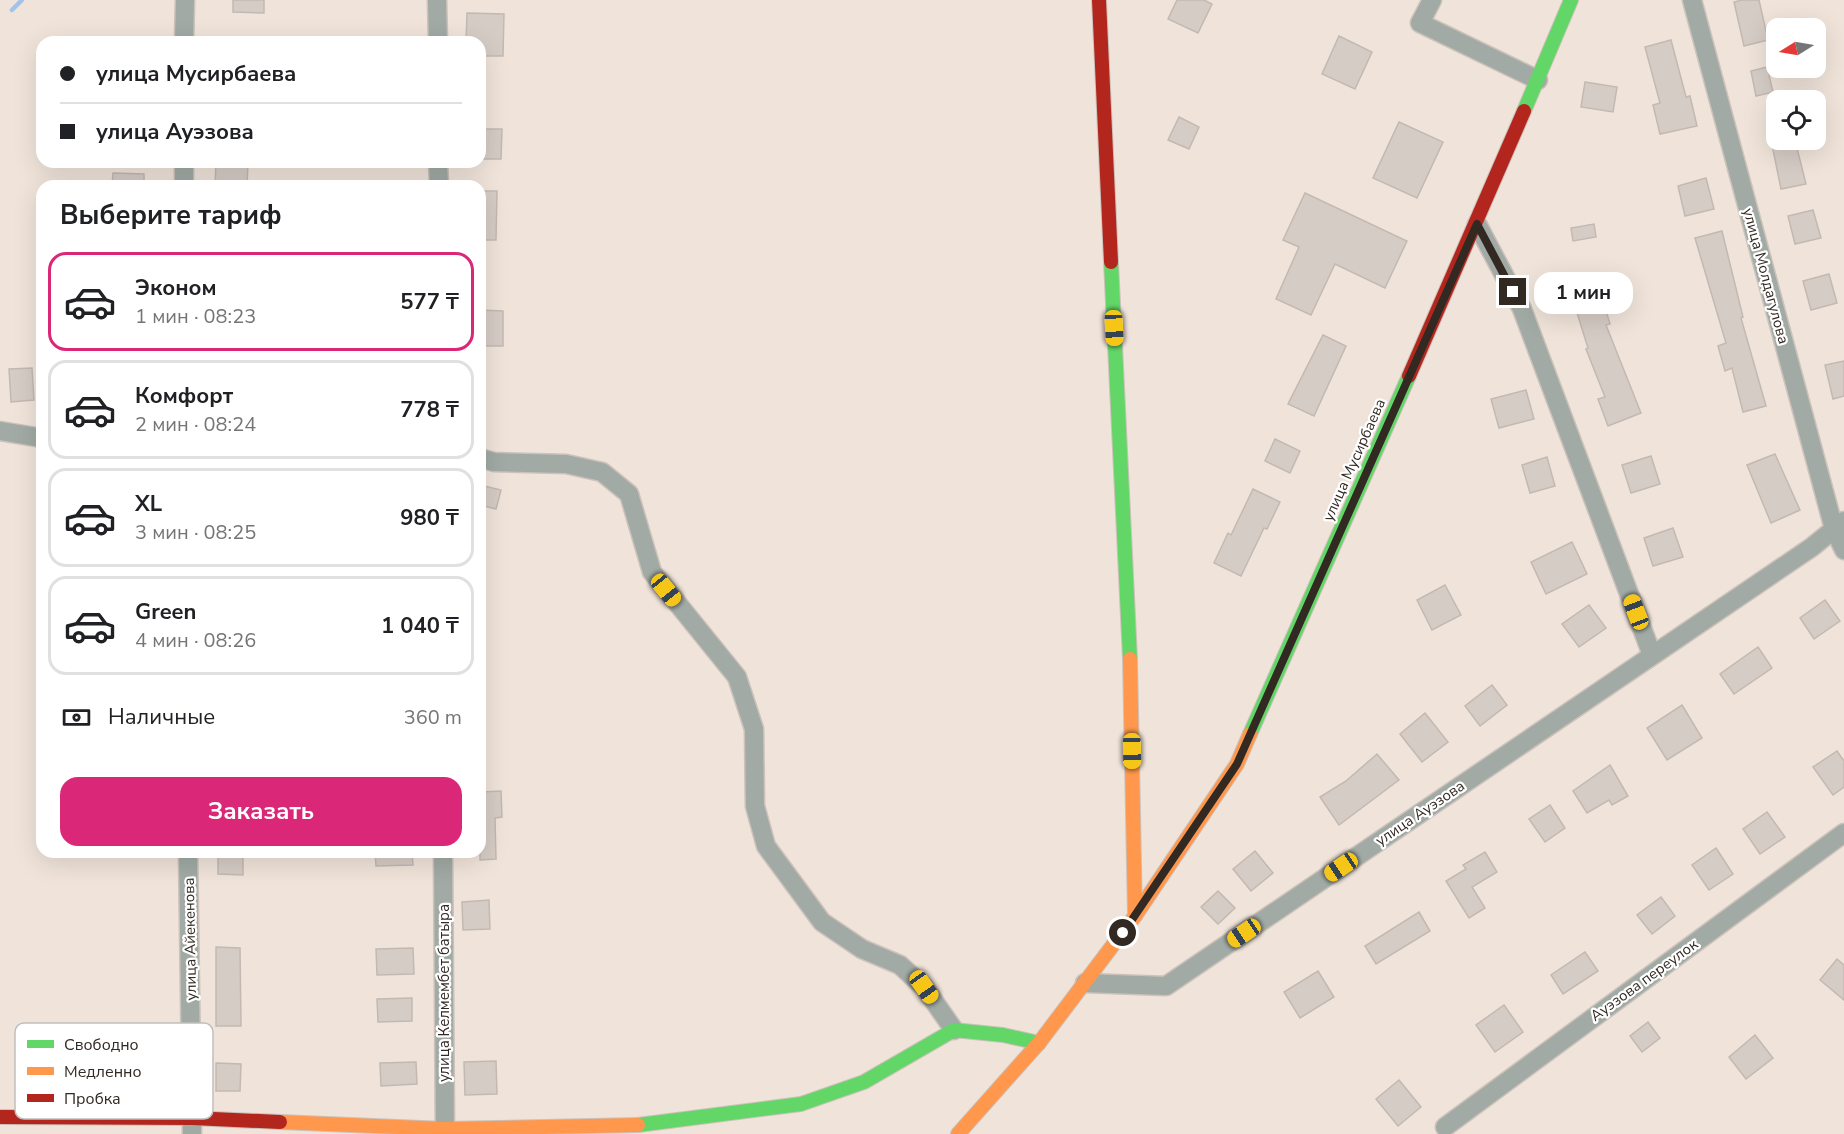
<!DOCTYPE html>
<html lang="ru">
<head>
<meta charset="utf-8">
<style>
  body { margin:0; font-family:"Nunito Sans",sans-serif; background:#f6f6f6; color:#202124; height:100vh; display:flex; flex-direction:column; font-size:22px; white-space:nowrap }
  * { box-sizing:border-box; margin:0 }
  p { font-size:20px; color:#757577 }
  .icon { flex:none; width:33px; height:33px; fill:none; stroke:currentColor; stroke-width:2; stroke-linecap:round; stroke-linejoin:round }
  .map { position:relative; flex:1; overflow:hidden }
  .side { position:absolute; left:36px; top:180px; width:450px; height:678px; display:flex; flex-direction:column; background:#fff; border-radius:18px; box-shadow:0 6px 24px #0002 }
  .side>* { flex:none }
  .banner { position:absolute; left:36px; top:36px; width:450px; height:132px; border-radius:18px; box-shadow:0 6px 24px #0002; display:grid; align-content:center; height:132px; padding:0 24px; background:#fff }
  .needle { width:39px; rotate:259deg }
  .buttons { position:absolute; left:1766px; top:18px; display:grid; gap:12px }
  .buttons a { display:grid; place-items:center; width:60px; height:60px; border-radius:12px; background:#fff; box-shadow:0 6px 24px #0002; font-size:30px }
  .end { position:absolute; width:27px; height:27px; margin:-14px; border:8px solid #312922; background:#fff; box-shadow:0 0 0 3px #fff }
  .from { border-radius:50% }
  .bubble { position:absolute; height:42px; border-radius:18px; background:#fff; box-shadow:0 6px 24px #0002; font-size:20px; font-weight:700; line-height:42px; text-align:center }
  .car { position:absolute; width:18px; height:36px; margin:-18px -9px; border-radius:8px; box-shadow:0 0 4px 2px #0007; background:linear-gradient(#f5c518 24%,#345 0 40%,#f5c518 0 76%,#345 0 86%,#f5c518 0) }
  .banner b { display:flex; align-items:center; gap:21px; height:57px; font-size:22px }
  .banner b+b { border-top:2px solid #e0e0e0 }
  .banner i { width:15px; height:15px; background:#202124 }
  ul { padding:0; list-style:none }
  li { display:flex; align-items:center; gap:18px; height:99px; margin:0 12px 9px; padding:0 12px; border:3px solid #e0e0e0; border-radius:18px }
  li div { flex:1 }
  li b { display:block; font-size:22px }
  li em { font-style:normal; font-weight:700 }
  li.on { border-color:#db2777 }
  li>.icon { width:54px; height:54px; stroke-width:1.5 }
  h2 { padding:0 24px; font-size:27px; line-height:72px }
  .pay { display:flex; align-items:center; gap:15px; height:66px; padding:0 24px; font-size:22px }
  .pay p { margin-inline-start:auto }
  .action { display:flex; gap:12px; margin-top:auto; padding:12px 24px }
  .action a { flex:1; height:69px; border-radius:18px; background:#db2777; color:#fff; font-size:24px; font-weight:700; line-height:69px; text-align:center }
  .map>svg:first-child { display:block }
</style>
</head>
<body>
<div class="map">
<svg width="1844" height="1134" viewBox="0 0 1844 1134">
  <rect width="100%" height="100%" fill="#f0e4da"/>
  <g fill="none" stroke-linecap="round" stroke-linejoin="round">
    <polyline stroke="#a3c2e7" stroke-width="4.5" points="12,10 22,0"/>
  </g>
  <g fill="#d6ccc6" stroke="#c3b9b3" stroke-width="1.5">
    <polygon points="233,0 264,0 264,13 233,12"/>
    <polygon points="1177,0 1204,0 1212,4 1198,33 1168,19"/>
    <polygon points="1742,0 1759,0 1768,40 1744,46 1734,2"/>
    <polygon points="467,13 504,14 503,56 480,56 480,42 466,42"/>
    <polygon points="1339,36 1372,52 1355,89 1322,74"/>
    <polygon points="1671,40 1686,97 1690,96 1697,126 1660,134 1653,105 1660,103 1645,47"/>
    <polygon points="1767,67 1773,92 1756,96 1751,71"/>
    <polygon points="1585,82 1617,87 1613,112 1581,107"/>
    <polygon points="1179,117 1199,127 1189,149 1168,140"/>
    <polygon points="1399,122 1443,142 1417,198 1373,178"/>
    <polygon points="480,129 502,129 501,159 480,159"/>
    <polygon points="1771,140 1795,140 1806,184 1781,189"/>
    <polygon points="216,162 248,162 247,186 215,186"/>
    <polygon points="113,173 144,174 144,186 112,186"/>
    <polygon points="1706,178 1714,209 1685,216 1678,186"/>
    <polygon points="480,191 497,191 496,240 480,240"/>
    <polygon points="1305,193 1407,241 1385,288 1335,264 1311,315 1276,299 1299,247 1283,240"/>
    <polygon points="1813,210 1821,238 1795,244 1788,216"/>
    <polygon points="1594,224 1596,237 1573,241 1571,228"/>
    <polygon points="1722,231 1743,317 1741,318 1766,406 1743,412 1732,368 1725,371 1718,346 1726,343 1695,238"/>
    <polygon points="1829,274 1837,303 1811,310 1803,281"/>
    <polygon points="1600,291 1610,324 1606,325 1641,413 1608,426 1598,399 1605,397 1586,349 1588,348 1573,300"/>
    <polygon points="480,310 503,311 503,346 480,346"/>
    <polygon points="1323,335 1346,346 1314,416 1288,404"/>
    <polygon points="1844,361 1844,396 1833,399 1825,365"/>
    <polygon points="32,368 34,400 11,402 9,369"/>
    <polygon points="1526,390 1534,419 1499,428 1491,399"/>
    <polygon points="1275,439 1300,451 1290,473 1265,461"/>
    <polygon points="1775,454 1800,510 1771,523 1747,465"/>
    <polygon points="1651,456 1660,484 1631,493 1622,465"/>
    <polygon points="1547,457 1555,486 1530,493 1522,465"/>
    <polygon points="480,485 501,490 496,509 480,505"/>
    <polygon points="1253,489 1280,502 1267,529 1264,528 1241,576 1214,563 1228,533 1231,535"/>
    <polygon points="1673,528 1683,557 1653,566 1644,538"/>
    <polygon points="1572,542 1587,574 1546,594 1531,562"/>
    <polygon points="1445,585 1461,615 1432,630 1417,600"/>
    <polygon points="1825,600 1840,621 1814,639 1800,618"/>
    <polygon points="1589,605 1606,628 1579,647 1562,624"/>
    <polygon points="1758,647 1772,668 1734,694 1720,674"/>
    <polygon points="1492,685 1507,705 1480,726 1465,706"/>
    <polygon points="1682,705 1702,738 1667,760 1647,728"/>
    <polygon points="1425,713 1448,742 1422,762 1400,734"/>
    <polygon points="1837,751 1844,761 1844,787 1833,795 1813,767"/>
    <polygon points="1377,754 1399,780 1339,825 1320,797 1346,781"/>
    <polygon points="1610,765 1628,796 1612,805 1609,800 1587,813 1573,791"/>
    <polygon points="501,791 502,817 495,818 496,859 480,860 480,792"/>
    <polygon points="1550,805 1565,828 1545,842 1529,819"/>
    <polygon points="1767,812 1785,837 1760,854 1743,829"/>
    <polygon points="1716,848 1733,874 1709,890 1692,865"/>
    <polygon points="1255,851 1273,873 1251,891 1233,869"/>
    <polygon points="218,852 243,852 243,875 218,874"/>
    <polygon points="375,852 412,852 413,865 376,866"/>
    <polygon points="1485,852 1497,872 1472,887 1485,908 1469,918 1446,881 1466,869 1463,865"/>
    <polygon points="1218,891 1235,908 1218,924 1201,907"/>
    <polygon points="1661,897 1675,916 1652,934 1637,915"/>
    <polygon points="489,900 490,929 463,930 462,902"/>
    <polygon points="1419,912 1430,931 1376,964 1365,946"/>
    <polygon points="216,947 240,948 241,1026 216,1026"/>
    <polygon points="413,948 414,974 377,975 376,949"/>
    <polygon points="1585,952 1598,971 1563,994 1551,975"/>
    <polygon points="1837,959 1844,965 1844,1000 1820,980"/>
    <polygon points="1318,971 1334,997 1300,1018 1284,992"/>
    <polygon points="412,998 412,1021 378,1022 377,999"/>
    <polygon points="1504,1005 1523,1032 1495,1052 1476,1025"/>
    <polygon points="1648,1022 1660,1038 1642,1052 1630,1036"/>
    <polygon points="1755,1035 1773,1058 1746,1079 1729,1057"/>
    <polygon points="496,1061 497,1094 465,1095 464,1062"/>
    <polygon points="416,1062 417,1084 381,1086 380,1063"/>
    <polygon points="216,1063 241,1064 240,1091 216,1091"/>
    <polygon points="1399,1080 1421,1107 1398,1126 1376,1099"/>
  </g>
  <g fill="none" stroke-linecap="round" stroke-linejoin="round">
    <g stroke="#ccc2bb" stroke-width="21">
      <g id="street">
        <polyline points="437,0 438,42"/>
        <polyline points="1432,0 1420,23 1538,80"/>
        <polyline points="1692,0 1834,529 1844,550"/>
        <polyline points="184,42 185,0"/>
        <polyline points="438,162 439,186"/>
        <polyline points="184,186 184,162"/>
        <polyline points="1477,224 1522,309 1652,655"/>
        <polyline points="0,431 42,438"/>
        <polyline points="480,458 494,462 566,464 602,472 629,494 652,572 737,677 754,729 755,806 766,846 822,922 862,949 900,965 924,987 954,1030"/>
        <polyline points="188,852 192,1134"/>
        <polyline points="443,852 445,1134"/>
        <polyline points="1085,983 1166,986 1812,547 1844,521"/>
        <polyline points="1445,1127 1844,833"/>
      </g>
    </g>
    <g stroke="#ccc2bb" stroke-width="16">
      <g id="fast">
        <polyline points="1524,111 1571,0"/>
        <polyline points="1111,262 1130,659"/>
        <polyline points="1250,734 1409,376"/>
        <polyline points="638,1125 801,1104 864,1082 954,1030 1003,1035 1039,1043"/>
      </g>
    </g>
    <g stroke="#ccc2bb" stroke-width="16">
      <g id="slow">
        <polyline points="1130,659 1135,916"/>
        <polyline points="280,1122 445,1129 638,1125"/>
        <polyline points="958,1134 1039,1043 1135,916 1237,764 1250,734"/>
      </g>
    </g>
    <g stroke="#ccc2bb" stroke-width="16">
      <g id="jam">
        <polyline points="1099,0 1111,262"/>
        <polyline points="1409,376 1524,111"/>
        <polyline points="0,1117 192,1118 280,1122"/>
      </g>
    </g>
    <use href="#street" stroke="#a1aaa4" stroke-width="18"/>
    <use href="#fast" stroke="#63d668" stroke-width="14"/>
    <use href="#slow" stroke="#ff974d" stroke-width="14"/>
    <use href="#jam" stroke="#b3261e" stroke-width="14"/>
  </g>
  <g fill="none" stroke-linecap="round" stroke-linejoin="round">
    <polyline stroke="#312922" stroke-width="8" points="1123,933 1237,764 1477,224 1513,292"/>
  </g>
  <g text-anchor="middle" stroke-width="4.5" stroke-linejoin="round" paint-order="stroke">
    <g font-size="15" fill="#312922" stroke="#fff">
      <text transform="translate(1766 276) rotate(75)" y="5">улица Молдагулова</text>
      <text transform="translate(1354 460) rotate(-66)" y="5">улица Мусирбаева</text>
      <text transform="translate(1420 813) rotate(-34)" y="5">улица Ауэзова</text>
      <text transform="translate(190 939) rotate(-91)" y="5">улица Айекенова</text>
      <text transform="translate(1644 980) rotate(-36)" y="5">Ауэзова переулок</text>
      <text transform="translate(444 993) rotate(-90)" y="5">улица Келмембет батыра</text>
    </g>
  </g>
  <rect x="15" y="1023" width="198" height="96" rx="9" fill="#fff" stroke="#c1bfbd" stroke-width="1.5"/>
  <rect x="27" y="1040" width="27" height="8" fill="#63d668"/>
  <rect x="27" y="1067" width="27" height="8" fill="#ff974d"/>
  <rect x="27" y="1094" width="27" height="8" fill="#b3261e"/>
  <g font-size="16" fill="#312922">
    <text x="64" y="1050">Свободно</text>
    <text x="64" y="1077">Медленно</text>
    <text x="64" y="1104">Пробка</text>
  </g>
</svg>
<div class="buttons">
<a><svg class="needle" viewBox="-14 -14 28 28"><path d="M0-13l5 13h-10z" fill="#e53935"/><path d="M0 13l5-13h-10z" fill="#757577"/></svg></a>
<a><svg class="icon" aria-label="locate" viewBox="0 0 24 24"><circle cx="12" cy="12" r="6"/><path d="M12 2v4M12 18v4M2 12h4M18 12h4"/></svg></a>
</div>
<i class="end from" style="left:1123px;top:933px"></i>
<i class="end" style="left:1513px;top:292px"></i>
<div class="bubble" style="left:1534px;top:272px;width:99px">1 мин</div>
<i class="car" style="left:1114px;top:328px;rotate:177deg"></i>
<i class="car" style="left:666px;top:590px;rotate:141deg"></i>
<i class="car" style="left:1636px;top:612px;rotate:339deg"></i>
<i class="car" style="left:1132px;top:751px;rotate:179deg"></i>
<i class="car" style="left:1341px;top:867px;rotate:236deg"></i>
<i class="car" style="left:1244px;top:933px;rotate:236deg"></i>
<i class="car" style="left:924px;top:987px;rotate:145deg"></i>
<div class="banner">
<b><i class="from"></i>улица Мусирбаева</b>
<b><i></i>улица Ауэзова</b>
</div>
<section class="side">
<h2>Выберите тариф</h2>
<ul>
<li class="on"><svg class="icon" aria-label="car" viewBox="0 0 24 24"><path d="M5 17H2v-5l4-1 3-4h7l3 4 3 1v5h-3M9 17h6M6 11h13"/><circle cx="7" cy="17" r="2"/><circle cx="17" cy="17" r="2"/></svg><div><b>Эконом</b><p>1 мин · 08:23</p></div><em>577 ₸</em></li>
<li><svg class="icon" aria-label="car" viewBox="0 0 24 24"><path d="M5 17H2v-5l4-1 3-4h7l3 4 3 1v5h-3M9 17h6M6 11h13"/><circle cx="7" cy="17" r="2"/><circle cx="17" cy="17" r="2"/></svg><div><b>Комфорт</b><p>2 мин · 08:24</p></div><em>778 ₸</em></li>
<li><svg class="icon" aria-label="car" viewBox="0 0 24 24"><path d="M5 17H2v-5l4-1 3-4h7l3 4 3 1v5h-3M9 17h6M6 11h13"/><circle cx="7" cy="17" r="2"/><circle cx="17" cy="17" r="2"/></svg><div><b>XL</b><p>3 мин · 08:25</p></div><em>980 ₸</em></li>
<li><svg class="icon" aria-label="car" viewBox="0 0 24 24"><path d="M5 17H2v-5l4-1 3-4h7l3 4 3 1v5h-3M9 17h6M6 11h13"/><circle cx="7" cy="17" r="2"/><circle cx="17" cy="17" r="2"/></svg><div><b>Green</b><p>4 мин · 08:26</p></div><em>1 040 ₸</em></li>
</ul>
<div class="pay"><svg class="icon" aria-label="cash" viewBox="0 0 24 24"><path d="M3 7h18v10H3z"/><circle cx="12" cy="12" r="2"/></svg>Наличные<p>360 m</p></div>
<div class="action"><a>Заказать</a></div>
</section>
</div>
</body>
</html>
